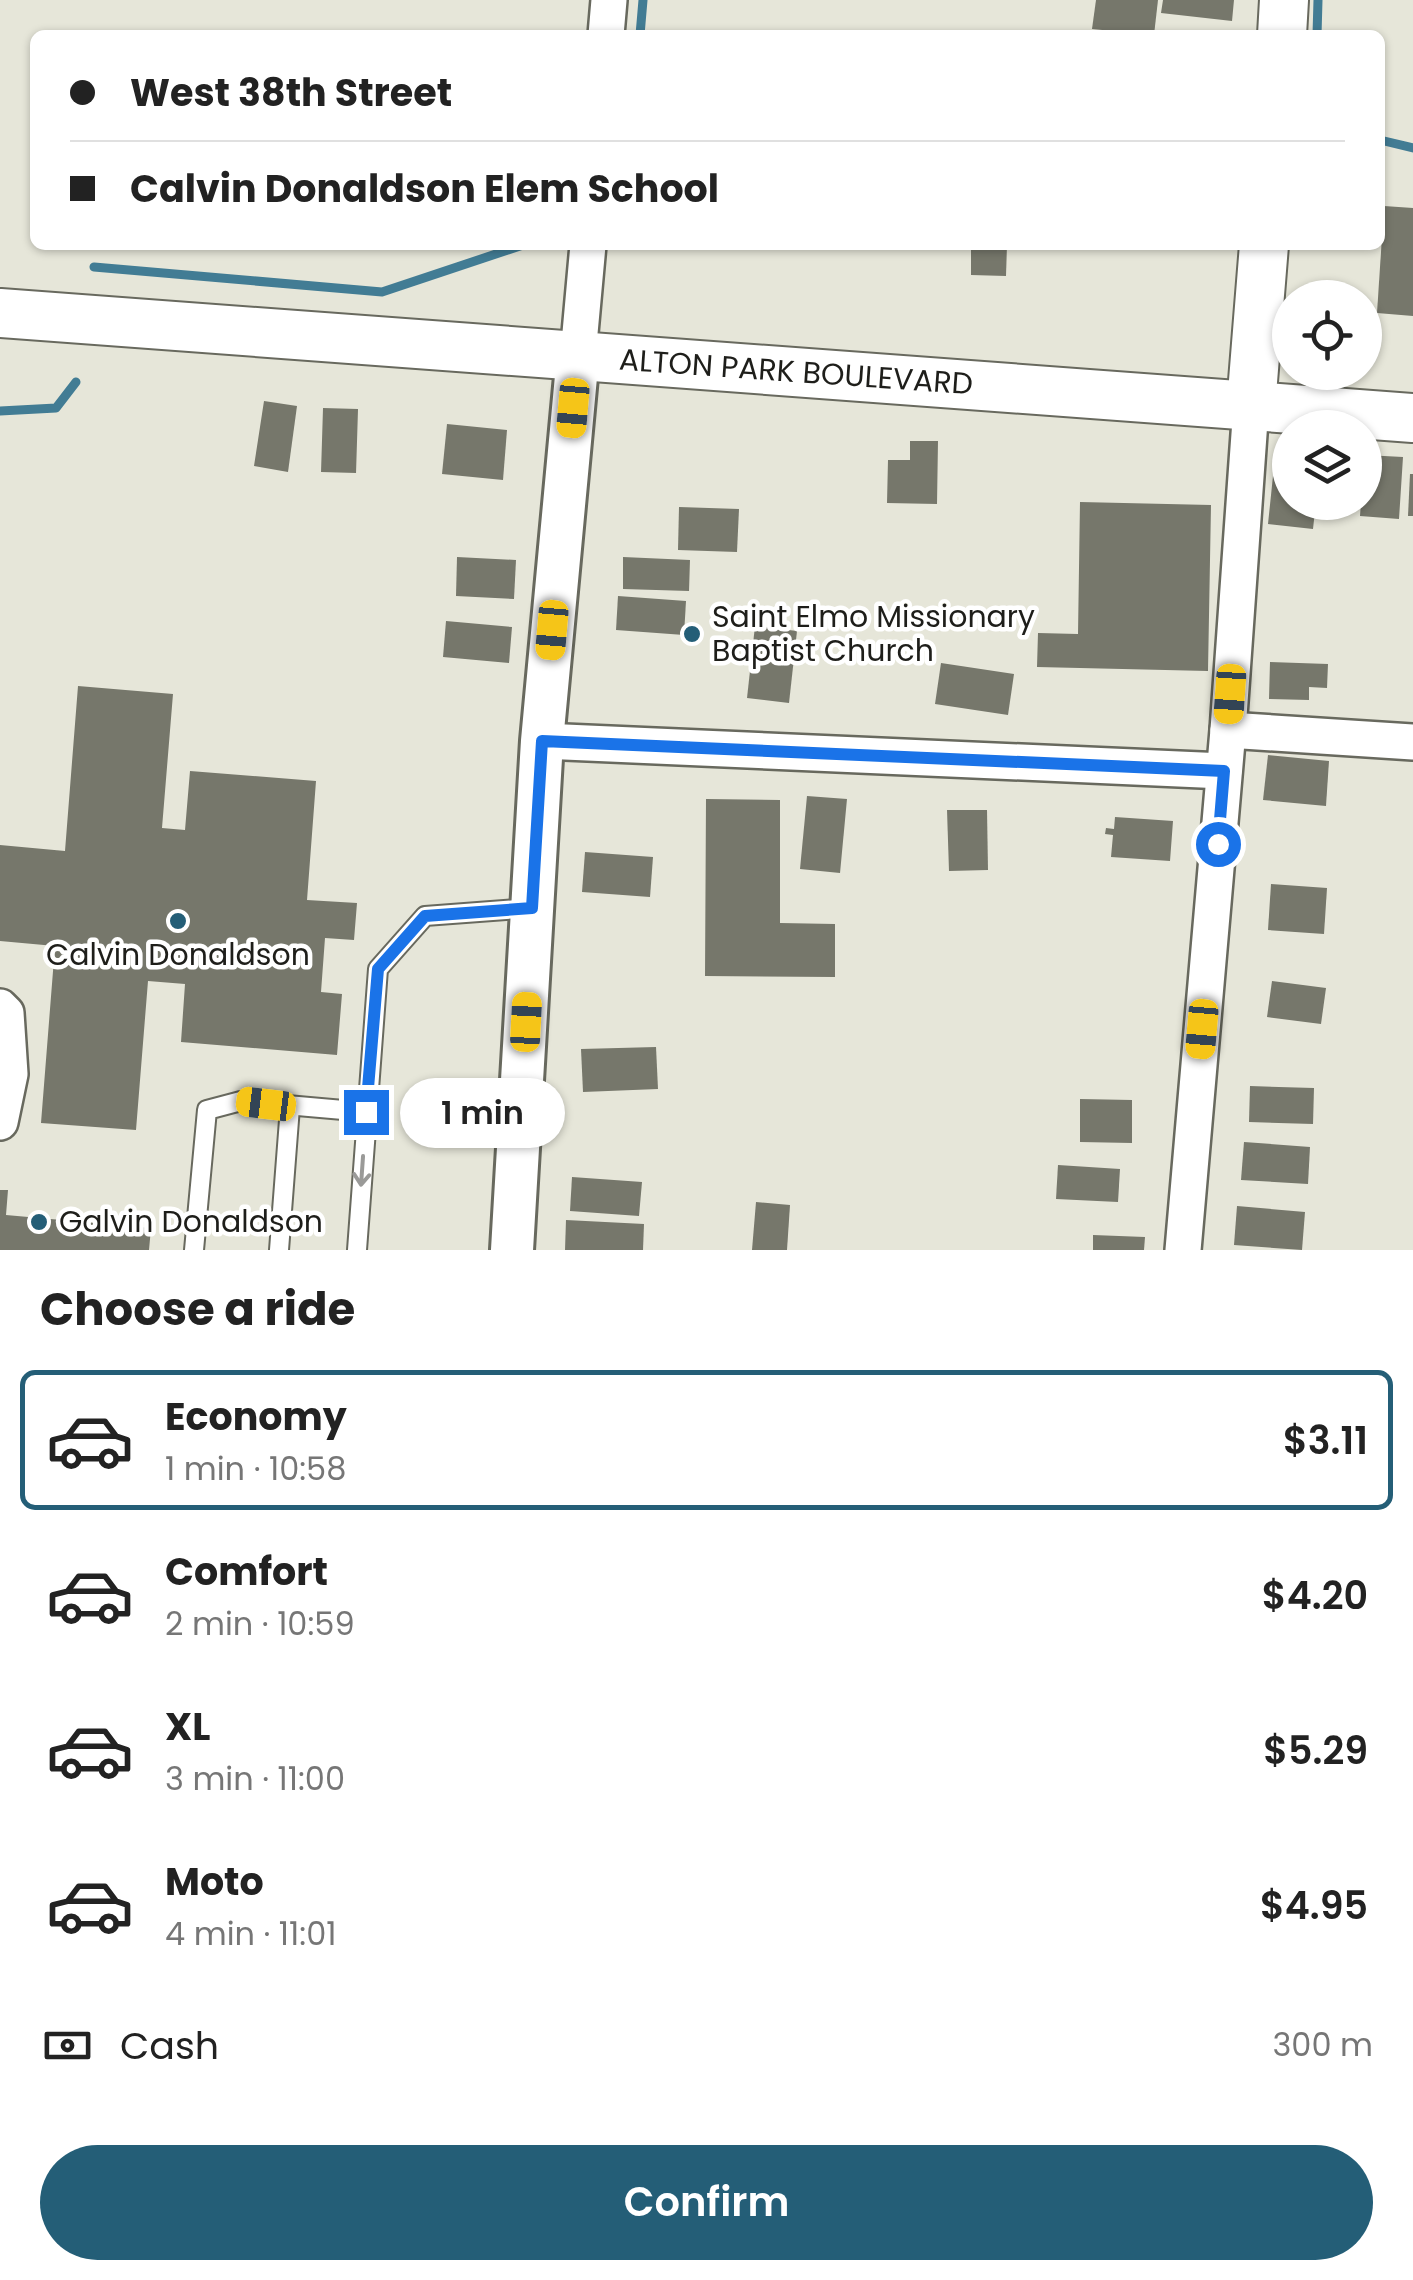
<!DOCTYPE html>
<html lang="en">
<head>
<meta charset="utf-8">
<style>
  body { margin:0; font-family:Poppins,sans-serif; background:#f6f6f6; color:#222; height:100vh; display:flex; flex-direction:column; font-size:38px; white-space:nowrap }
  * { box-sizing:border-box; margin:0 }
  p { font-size:32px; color:#767676 }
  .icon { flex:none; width:55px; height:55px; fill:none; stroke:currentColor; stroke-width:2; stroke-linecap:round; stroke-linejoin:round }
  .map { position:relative; height:1250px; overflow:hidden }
  .drawer { display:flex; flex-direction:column; background:#fff; flex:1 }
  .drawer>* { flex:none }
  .guide { position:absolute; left:30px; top:30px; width:1355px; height:220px; border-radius:15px; box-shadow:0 2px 8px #0004; display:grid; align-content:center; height:220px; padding:0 40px; background:#fff }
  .fabs { position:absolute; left:1272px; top:280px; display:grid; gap:20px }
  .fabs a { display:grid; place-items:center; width:110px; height:110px; border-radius:50%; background:#fff; box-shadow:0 2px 8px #0004; font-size:50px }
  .end { position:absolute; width:45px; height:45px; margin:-22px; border:12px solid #1a73e8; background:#fff; box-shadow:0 0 0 5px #fff }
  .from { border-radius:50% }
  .bubble { position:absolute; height:70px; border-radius:35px; background:#fff; box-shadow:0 2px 8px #0004; font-size:32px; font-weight:600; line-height:70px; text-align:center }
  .car { position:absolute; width:30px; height:60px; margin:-30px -15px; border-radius:12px; box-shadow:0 0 8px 2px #0007; background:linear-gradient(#f5c518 24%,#345 0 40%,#f5c518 0 76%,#345 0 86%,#f5c518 0) }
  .guide b { display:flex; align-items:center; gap:35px; height:95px; font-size:38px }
  .guide b+b { border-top:2px solid #e0e0e0 }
  .guide i { width:25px; height:25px; background:#222 }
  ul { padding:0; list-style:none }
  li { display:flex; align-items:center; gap:30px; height:140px; margin:0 20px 15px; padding:0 20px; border:5px solid transparent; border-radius:15px }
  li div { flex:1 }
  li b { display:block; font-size:38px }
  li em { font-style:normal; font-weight:600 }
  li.active { border-color:#245e77 }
  li>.icon { width:90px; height:90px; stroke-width:1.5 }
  h2 { padding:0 40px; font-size:45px; line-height:120px }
  .pay { display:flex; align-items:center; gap:25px; height:110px; padding:0 40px; font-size:38px }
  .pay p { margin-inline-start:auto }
  .button { display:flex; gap:20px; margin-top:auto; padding:20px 40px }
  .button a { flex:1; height:115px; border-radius:60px; background:#245e77; color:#fff; font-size:40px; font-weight:600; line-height:115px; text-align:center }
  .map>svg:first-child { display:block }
</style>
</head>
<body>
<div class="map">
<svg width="1413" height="1250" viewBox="0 0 1413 1250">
  <rect width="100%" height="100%" fill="#e6e6d9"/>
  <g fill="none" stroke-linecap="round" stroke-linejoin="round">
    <g stroke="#427c94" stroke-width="9">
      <polyline points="640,35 643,0"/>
      <polyline points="1317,35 1318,0"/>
      <polyline points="1380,140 1413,148"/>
      <polyline points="94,267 382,292 523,245"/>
      <polyline points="0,411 56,408 76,382"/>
    </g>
  </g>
  <g fill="#76776b">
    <polygon points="1096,0 1158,0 1154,35 1092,29"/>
    <polygon points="1163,0 1234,0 1232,21 1161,13"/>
    <polygon points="1384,206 1413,208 1413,316 1377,313"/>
    <polygon points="971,245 1007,245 1006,276 971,275"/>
    <polygon points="264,401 297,406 288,472 254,466"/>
    <polygon points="323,408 358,409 356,473 321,472"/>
    <polygon points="447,424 507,430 503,480 442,474"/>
    <polygon points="910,441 938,441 937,504 887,503 888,460 910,460"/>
    <polygon points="1276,447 1290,449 1290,502 1316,502 1313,529 1268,524"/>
    <polygon points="1365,455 1403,457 1399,519 1360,516 1361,502 1365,502"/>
    <polygon points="1410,474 1413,474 1413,516 1408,516"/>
    <polygon points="1080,502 1211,505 1208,671 1037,667 1038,633 1078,634"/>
    <polygon points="679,507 739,509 737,552 678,550"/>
    <polygon points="457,557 516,560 514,599 456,596"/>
    <polygon points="623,557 690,560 689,591 623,589"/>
    <polygon points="618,596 686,601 684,635 616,630"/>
    <polygon points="446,621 512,627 509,663 443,657"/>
    <polygon points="755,626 797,631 789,703 747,698"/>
    <polygon points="1270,662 1328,664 1327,688 1309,687 1309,700 1269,699"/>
    <polygon points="941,663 1014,674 1008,715 935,704"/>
    <polygon points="78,686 173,694 162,828 185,830 190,771 316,781 307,900 357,903 354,940 325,938 321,992 342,994 337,1055 181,1042 185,984 148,981 136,1130 41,1123 55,946 0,941 0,845 65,851"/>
    <polygon points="1268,755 1329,761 1326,806 1263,800"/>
    <polygon points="807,796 847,799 840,873 800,869"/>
    <polygon points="706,799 780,800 780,923 835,924 835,977 705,976"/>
    <polygon points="947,810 987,810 988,870 949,871"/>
    <polygon points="1115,817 1173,821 1170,861 1111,857 1113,835 1105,834 1106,828 1114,829"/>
    <polygon points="585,852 653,857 650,897 582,892"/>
    <polygon points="1271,884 1327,888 1324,934 1268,930"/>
    <polygon points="1272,981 1326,988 1321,1024 1267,1017"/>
    <polygon points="656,1047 658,1089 583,1092 581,1049"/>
    <polygon points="1250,1086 1314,1088 1313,1124 1249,1122"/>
    <polygon points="1080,1099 1132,1100 1132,1143 1080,1142"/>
    <polygon points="1244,1142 1310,1147 1308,1184 1241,1180"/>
    <polygon points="1058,1165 1120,1169 1118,1202 1056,1199"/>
    <polygon points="572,1177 642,1182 639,1216 570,1211"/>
    <polygon points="0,1190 8,1190 6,1215 151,1228 149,1250 0,1250"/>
    <polygon points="756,1202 790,1205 787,1250 752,1250"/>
    <polygon points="1237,1206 1305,1212 1302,1250 1234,1245"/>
    <polygon points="566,1220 644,1224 643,1250 565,1250"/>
    <polygon points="1093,1235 1145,1237 1144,1250 1093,1250"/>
  </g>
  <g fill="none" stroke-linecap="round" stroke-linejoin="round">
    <g stroke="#68695e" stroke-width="22">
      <g id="service">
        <polyline points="194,1250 207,1110 241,1101 366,1112"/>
        <polyline points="279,1250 290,1107"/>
        <polyline points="357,1250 378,969 425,916 532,908"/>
      </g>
    </g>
    <g stroke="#68695e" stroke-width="40">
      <g id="minor">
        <polyline points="606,35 609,0"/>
        <polyline points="578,355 588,245"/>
        <polyline points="1228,730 1413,742"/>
        <polyline points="542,741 1224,771"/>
        <polyline points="0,1007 6,1013 10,1074 0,1122"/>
        <polyline points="1183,1250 1228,730 1251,406"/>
      </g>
    </g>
    <g stroke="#68695e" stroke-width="48">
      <polyline id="tertiary" points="512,1250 542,741 578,355"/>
    </g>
    <g stroke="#68695e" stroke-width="52">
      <g id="secondary">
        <polyline points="1282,35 1284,0"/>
        <polyline points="0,313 1413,418"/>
        <polyline points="1251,406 1264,245"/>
      </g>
    </g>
    <use href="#service" stroke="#fff" stroke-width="18"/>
    <use href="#minor" stroke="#fff" stroke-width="35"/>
    <use href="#tertiary" stroke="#fff" stroke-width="42"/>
    <use href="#secondary" stroke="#fff" stroke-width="48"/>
  </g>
  <defs><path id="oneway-shaft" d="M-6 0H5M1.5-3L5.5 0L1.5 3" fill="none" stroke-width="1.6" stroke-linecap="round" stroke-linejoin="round" transform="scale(2.5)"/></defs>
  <use stroke="#9a9a98" href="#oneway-shaft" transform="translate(362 1171) rotate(94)"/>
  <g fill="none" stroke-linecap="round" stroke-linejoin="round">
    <polyline stroke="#1a73e8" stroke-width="12" points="366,1112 378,969 425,916 532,908 542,741 1224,771 1218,844"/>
  </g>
  <g fill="#245e77" stroke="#fff" stroke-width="4">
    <circle cx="692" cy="634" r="10"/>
    <circle cx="178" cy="921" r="10"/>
    <circle cx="39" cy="1222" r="10"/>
  </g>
  <g text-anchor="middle" stroke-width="9" stroke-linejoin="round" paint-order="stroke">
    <g font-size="30" fill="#1e1e1a" stroke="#fff">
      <text transform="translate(796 372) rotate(4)" y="10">ALTON PARK BOULEVARD</text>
    </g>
    <g font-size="30" fill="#1e1e1a" stroke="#fff" text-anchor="start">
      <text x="712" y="627">Saint Elmo Missionary<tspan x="712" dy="34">Baptist Church</tspan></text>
      <text x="178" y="965" text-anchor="middle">Calvin Donaldson</text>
      <text x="59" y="1232">Galvin Donaldson</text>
    </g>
  </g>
</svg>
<div class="fabs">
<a><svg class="icon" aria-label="locate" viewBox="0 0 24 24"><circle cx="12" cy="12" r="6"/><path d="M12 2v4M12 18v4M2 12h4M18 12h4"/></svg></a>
<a><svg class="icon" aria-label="layers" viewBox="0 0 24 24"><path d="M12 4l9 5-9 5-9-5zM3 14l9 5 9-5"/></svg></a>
</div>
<i class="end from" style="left:1218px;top:844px"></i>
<i class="end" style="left:366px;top:1112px"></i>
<div class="bubble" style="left:400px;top:1078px;width:165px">1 min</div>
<i class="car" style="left:573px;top:408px;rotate:185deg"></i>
<i class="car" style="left:552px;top:630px;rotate:185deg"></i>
<i class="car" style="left:1230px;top:694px;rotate:184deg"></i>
<i class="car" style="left:526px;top:1022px;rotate:3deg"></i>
<i class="car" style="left:1202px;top:1029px;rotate:185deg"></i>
<i class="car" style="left:266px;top:1104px;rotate:277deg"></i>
<div class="guide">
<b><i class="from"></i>West 38th Street</b>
<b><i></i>Calvin Donaldson Elem School</b>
</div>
</div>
<section class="drawer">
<h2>Choose a ride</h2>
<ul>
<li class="active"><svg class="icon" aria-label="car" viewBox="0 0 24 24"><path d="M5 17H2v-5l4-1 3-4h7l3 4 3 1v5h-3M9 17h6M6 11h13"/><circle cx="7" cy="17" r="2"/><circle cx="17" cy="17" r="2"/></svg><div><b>Economy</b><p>1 min · 10:58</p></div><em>$3.11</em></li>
<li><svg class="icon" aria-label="car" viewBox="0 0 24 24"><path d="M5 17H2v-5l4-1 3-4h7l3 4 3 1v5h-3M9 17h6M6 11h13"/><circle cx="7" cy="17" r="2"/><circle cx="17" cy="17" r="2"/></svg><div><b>Comfort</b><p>2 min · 10:59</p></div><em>$4.20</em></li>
<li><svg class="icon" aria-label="car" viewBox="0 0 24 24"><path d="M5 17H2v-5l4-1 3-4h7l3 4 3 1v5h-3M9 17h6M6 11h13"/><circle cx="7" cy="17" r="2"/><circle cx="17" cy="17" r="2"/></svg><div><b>XL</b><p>3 min · 11:00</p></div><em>$5.29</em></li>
<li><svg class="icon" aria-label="car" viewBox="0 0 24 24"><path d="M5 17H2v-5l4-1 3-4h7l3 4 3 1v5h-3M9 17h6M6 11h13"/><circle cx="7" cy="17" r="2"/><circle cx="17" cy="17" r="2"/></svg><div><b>Moto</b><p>4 min · 11:01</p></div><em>$4.95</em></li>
</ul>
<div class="pay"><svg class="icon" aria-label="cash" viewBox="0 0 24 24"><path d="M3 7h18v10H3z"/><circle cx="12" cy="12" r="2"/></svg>Cash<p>300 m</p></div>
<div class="button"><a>Confirm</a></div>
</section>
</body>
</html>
